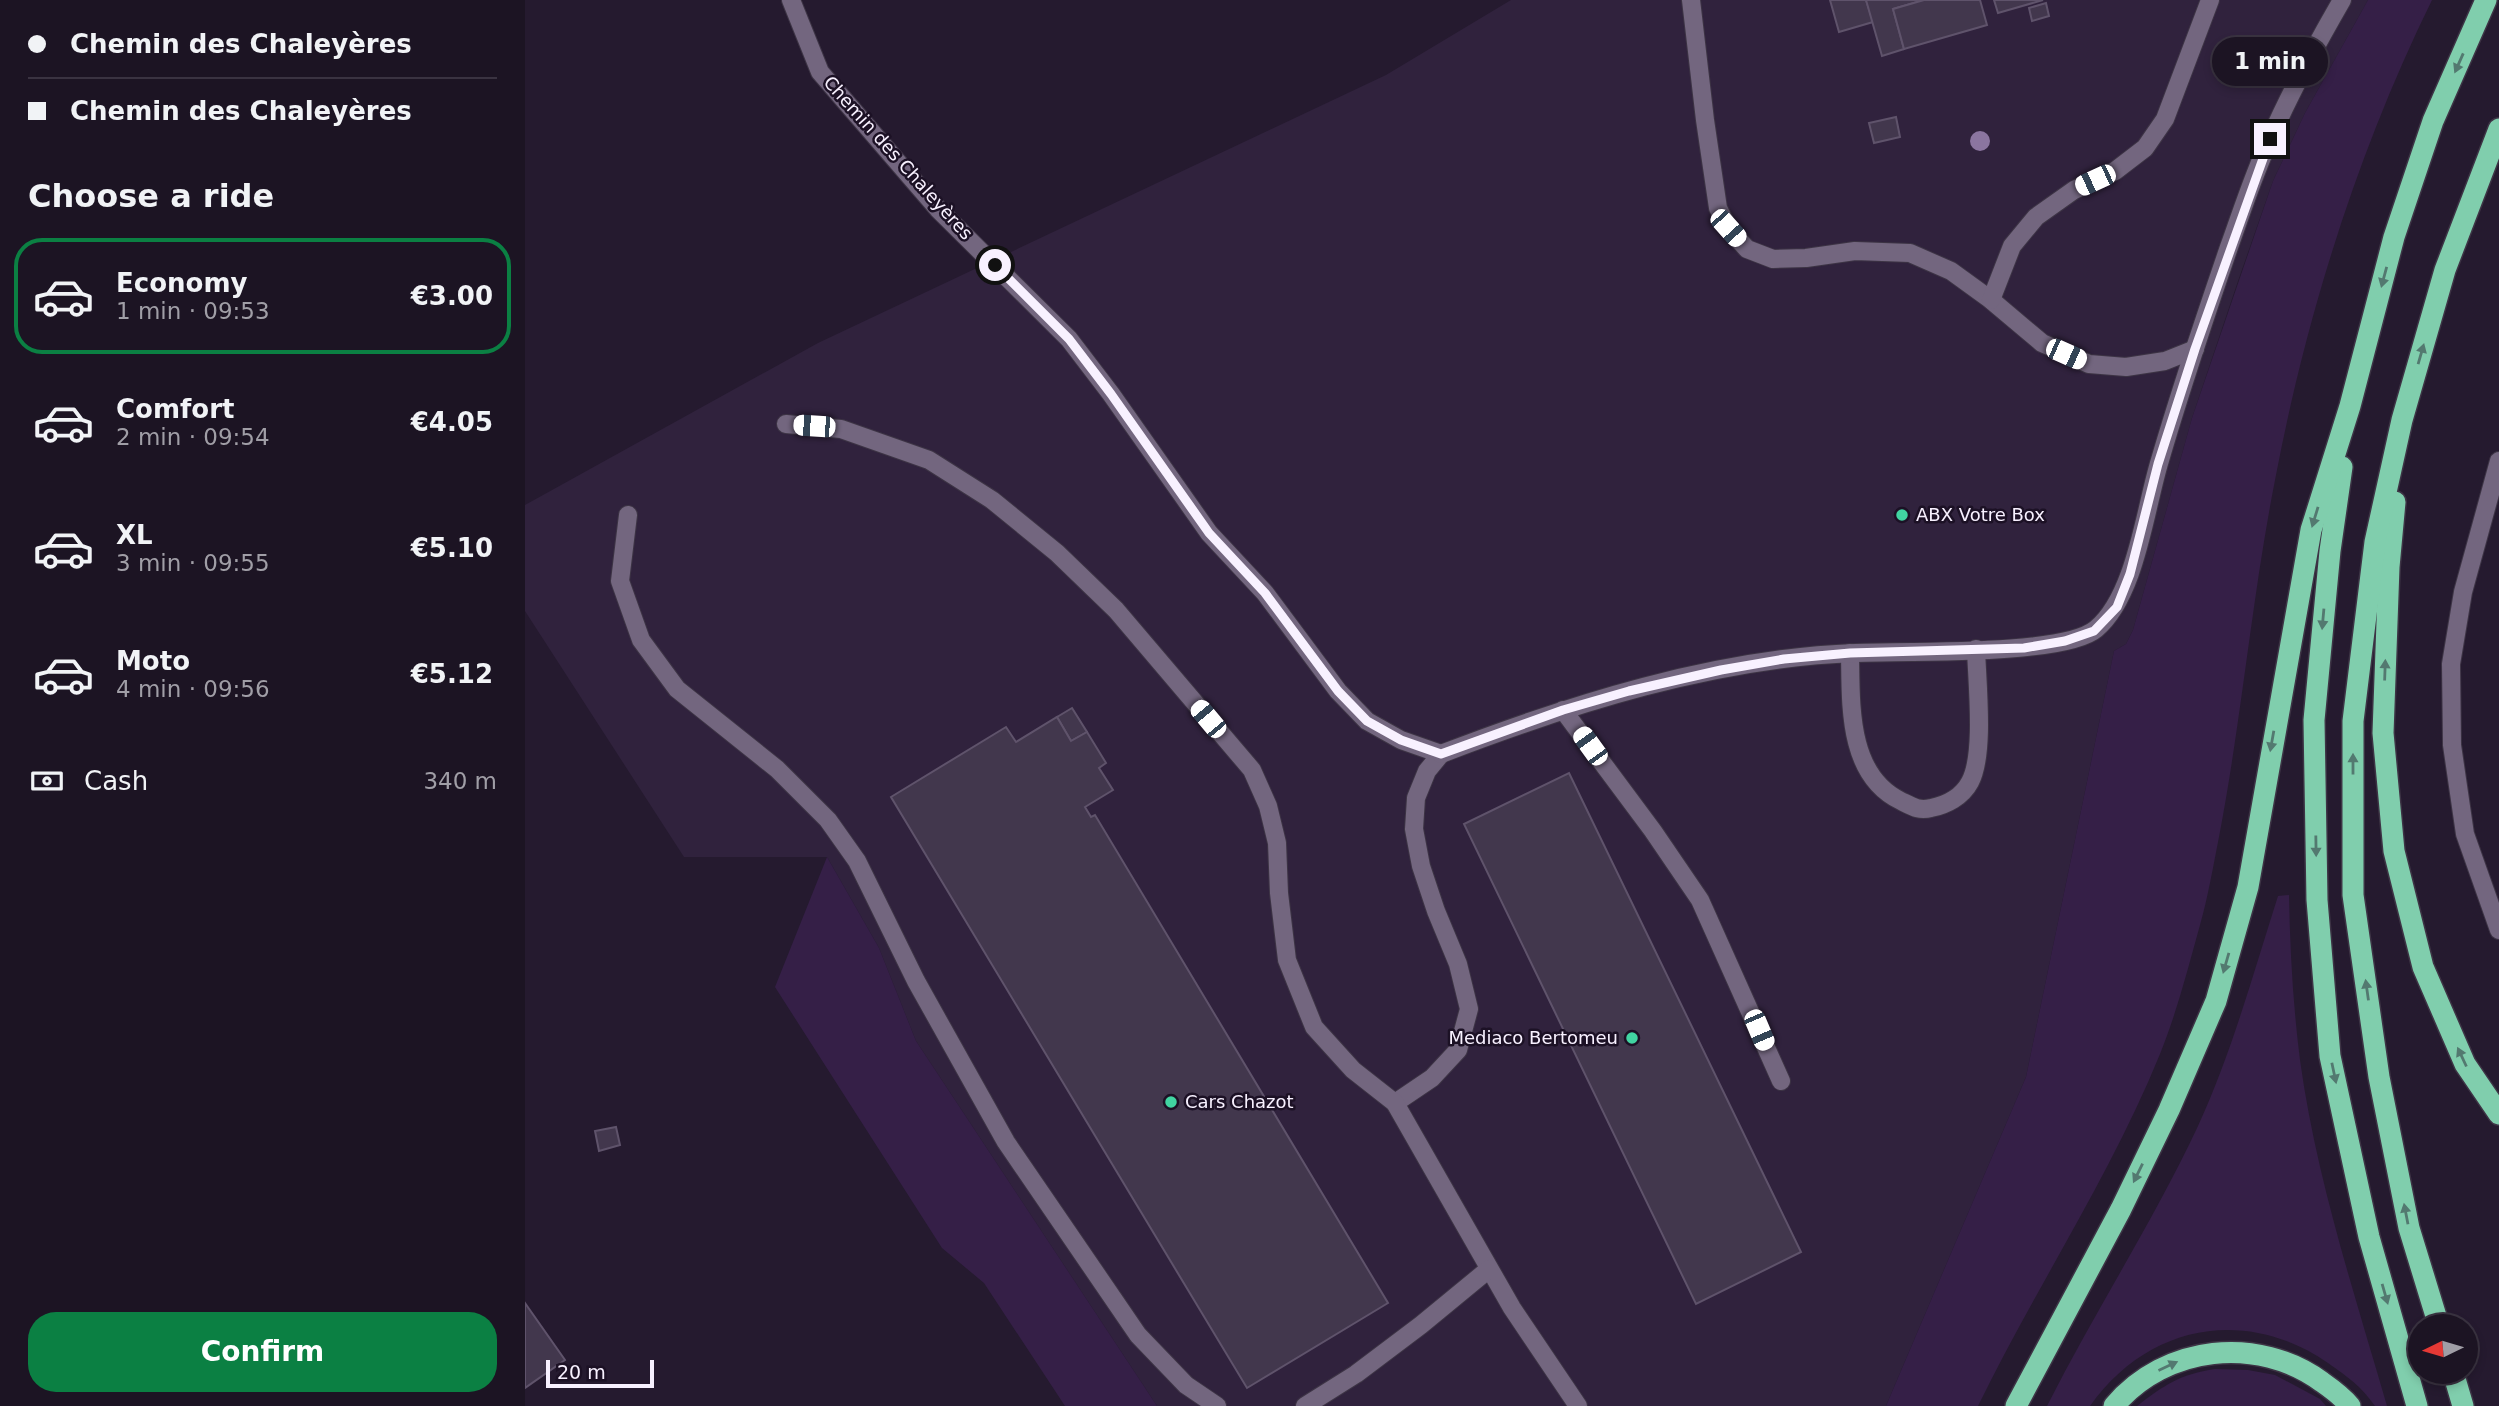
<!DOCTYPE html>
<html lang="en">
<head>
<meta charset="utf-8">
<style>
  body { margin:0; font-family:"DejaVu Sans",sans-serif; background:#292130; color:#f1f3f6; height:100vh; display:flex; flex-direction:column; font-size:26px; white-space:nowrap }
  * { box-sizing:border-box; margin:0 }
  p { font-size:23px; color:#a09ea6 }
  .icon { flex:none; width:38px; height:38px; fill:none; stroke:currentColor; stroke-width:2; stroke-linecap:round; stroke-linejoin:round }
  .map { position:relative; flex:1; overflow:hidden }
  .details { display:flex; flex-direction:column; background:#1c1423; width:525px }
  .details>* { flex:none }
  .top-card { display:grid; align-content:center; height:154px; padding:0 28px; background:#1c1423 }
  .needle { width:46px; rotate:265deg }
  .fabs { position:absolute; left:1883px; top:1314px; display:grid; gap:14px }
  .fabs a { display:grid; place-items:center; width:70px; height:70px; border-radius:50%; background:#1c1423; box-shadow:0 4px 10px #0003,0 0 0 2px #3a3341; font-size:35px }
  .scale { position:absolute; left:21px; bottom:18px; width:108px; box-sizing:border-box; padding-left:7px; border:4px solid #f8f1ff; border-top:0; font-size:19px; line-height:24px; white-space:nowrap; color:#f8f1ff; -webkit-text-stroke:5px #1c1125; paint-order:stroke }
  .end { position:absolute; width:32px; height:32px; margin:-16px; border:9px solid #f8f1ff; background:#111; box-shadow:0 0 0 4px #111 }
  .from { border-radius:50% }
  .bubble { position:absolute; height:49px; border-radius:24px; background:#1c1423; box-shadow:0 4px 10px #0003,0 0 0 2px #3a3341; font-size:23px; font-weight:700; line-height:49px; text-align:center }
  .car { position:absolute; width:21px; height:42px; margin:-21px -10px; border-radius:9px; box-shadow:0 0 5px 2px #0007; background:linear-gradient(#fff 24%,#345 0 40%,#fff 0 76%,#345 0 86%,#fff 0) }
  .top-card b { display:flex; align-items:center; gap:24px; height:66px; font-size:26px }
  .top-card b+b { border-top:2px solid #3a3341 }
  .top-card i { width:18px; height:18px; background:#f1f3f6 }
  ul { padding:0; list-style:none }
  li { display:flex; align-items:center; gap:21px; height:116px; margin:0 14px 10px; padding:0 14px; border:4px solid transparent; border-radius:28px }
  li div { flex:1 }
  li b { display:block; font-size:26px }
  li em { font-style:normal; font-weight:700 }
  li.current { border-color:#0b8043 }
  li>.icon { width:63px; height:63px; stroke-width:1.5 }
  h2 { padding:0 28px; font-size:32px; line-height:84px }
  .pay { display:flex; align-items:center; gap:18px; height:77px; padding:0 28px; font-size:26px }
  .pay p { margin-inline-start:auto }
  .primary-button { display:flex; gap:14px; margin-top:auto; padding:14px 28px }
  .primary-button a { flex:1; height:80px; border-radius:28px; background:#0b8043; color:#fff; font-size:28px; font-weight:700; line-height:80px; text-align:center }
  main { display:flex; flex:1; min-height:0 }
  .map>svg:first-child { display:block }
</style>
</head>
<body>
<main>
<section class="details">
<div class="top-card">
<b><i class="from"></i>Chemin des Chaleyères</b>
<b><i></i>Chemin des Chaleyères</b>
</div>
<h2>Choose a ride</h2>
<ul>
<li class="current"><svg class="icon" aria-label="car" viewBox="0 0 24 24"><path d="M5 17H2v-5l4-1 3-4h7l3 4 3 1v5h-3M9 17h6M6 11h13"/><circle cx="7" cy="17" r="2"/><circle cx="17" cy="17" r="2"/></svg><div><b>Economy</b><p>1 min · 09:53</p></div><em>€3.00</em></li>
<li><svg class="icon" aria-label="car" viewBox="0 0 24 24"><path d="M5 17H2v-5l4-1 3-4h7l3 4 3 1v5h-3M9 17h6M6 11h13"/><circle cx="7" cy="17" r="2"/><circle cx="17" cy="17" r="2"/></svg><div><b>Comfort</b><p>2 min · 09:54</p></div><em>€4.05</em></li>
<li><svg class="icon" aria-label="car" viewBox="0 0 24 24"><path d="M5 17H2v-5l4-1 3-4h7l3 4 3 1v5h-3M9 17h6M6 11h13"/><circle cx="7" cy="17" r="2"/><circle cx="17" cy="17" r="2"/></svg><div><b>XL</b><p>3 min · 09:55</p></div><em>€5.10</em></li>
<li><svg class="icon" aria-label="car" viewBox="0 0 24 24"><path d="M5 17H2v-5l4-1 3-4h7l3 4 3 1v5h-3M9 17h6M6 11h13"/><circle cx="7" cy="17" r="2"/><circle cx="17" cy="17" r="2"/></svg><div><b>Moto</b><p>4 min · 09:56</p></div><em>€5.12</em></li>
</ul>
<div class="pay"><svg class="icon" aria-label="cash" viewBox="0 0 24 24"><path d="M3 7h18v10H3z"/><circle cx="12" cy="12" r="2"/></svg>Cash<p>340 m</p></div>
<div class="primary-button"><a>Confirm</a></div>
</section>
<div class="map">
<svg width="1974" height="1406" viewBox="0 0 1974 1406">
  <rect width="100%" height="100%" fill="#251a2f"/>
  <polygon fill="#30223d" points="986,0 1843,0 1780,113 1748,181 1713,281 1667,418 1608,630 1601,644 1589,651 1501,1077 1361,1406 632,1406 391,1041 354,948 302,857 159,857 0,611 0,505 293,343 861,75"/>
  <g fill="#351f47">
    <path d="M 1843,0 L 1907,0 C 1834,148 1782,313 1751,475 C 1727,595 1717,717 1694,837 C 1688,867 1683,897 1675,925 C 1663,968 1652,1012 1635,1054 C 1585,1177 1511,1287 1453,1406 L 1361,1406 L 1501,1077 L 1589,651 L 1601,644 L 1608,630 L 1667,418 L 1748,181 L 1780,113 Z"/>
    <polygon points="302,857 354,948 391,1041 632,1406 540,1406 459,1283 417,1248 250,987"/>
    <path d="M 1764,895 C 1765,950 1768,1005 1775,1060 C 1791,1177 1829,1292 1862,1406 L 1850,1406 C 1835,1385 1824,1378 1803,1363 C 1721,1306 1623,1324 1565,1406 L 1522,1406 C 1570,1311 1628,1222 1673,1126 C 1707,1052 1728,974 1753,896 Z"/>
    <path d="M 1690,1369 L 1723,1370 L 1750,1375 L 1795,1399 L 1801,1406 L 1612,1406 C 1639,1385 1656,1374 1690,1369 Z"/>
  </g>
  <g fill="#42374d" stroke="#5f536b" stroke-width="2">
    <polygon points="1305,0 1341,0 1348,22 1314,32"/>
    <polygon points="1341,0 1399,0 1368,9 1379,49 1357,56"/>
    <polygon points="1399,0 1455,0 1462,25 1379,49 1368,9"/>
    <polygon points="1469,0 1518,0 1473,13"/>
    <polygon points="1521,3 1524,16 1507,21 1504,8"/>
    <polygon points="1371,117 1375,137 1349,143 1344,123"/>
    <polygon points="547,708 562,732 546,741 532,717"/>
    <polygon points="532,717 546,741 562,732 581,763 574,768 588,790 560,807 566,817 570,815 863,1303 722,1388 366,797 481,727 491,742"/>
    <polygon points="1044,773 1276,1252 1171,1304 939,824"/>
    <polygon points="91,1127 95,1145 74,1151 70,1131"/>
    <polygon points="0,1303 40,1360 0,1388"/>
  </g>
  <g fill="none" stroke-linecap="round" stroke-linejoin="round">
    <g stroke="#3d3445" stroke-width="20">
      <g id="lane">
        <polyline points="266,0 295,72 413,209 544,339 586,394 684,533 740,593 813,691 842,721 876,740 916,754 902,771 891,798 889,829 896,866 911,911 933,964 944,1009 933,1050 907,1078 870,1103"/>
        <polyline points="1166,0 1180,120 1193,208 1203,228 1222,249 1248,259 1281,258 1330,251 1385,253 1426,271 1466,300 1517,343 1564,364 1601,367 1640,361 1670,349"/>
        <polyline points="1466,300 1487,246 1511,217 1549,190 1590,171 1620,148 1640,119 1685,0"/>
        <polyline points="261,424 316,429 404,460 467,500 532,553 591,610 727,770 743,806 752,843 754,893 762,960 789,1027 828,1070 870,1103 987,1308 1053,1406"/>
        <polyline points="103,515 95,581 116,640 152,689 252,769 303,820 332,861 391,981 481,1142 613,1335 661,1385 692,1406"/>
        <path d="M 1325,653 C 1326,704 1322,775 1376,801 C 1388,807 1394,811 1406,808 C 1421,805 1437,797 1445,782 C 1460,754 1452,683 1451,649"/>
        <polyline points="1038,710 1128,831 1175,900 1256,1081"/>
        <polyline points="780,1406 831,1374 896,1325 964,1269"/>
      </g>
    </g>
    <g stroke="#3d3445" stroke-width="20">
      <path id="street" d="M 916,754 C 1046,704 1190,658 1330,653 C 1378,651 1539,656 1571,629 C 1611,596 1620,508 1635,460 C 1656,388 1680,317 1704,247 C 1717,211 1729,173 1745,139 C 1766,91 1791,45 1817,0"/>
    </g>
    <g stroke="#3d3445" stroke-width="20">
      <polyline id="secondary" points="1974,461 1938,592 1926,664 1927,745 1940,834 1974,930"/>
    </g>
    <g stroke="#3d3445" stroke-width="24">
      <g id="highway">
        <polyline points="1817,467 1805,551 1789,720 1792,900 1805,1056 1844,1237 1892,1406"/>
        <polyline points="1870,502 1864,567 1858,733 1869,851 1898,967 1940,1064 1974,1114"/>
        <polyline points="1914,1326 1884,1228 1854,1077 1828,895 1828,721 1850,542 1877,420 1920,270 1974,129"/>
        <polyline points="1928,1372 1938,1406"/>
        <polyline points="1491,1406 1596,1209 1644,1110 1691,1001 1723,887 1786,530 1825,406 1869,237 1908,121 1961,0"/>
        <path d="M 1589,1406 C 1640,1345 1733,1335 1797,1382 C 1807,1389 1817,1396 1825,1406"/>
      </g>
    </g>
    <use href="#lane" stroke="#73667f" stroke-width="18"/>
    <use href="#street" stroke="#73667f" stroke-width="18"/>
    <use href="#secondary" stroke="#73667f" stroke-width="18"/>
    <use href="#highway" stroke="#80cead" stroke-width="21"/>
  </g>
  <circle fill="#8b75a0" cx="1455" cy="141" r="10"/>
  <defs><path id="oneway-solid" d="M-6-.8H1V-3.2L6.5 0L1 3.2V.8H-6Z" transform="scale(1.75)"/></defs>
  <g fill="#537970">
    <use href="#oneway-solid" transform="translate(1934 63) rotate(114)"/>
    <use href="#oneway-solid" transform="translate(1859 277) rotate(105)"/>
    <use href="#oneway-solid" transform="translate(1896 354) rotate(-74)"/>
    <use href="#oneway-solid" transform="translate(1790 517) rotate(107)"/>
    <use href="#oneway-solid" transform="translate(1798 619) rotate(95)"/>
    <use href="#oneway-solid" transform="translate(1860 670) rotate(-88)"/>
    <use href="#oneway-solid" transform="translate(1747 741) rotate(100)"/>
    <use href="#oneway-solid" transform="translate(1828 764) rotate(-90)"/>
    <use href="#oneway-solid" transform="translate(1791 846) rotate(89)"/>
    <use href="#oneway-solid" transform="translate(1701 963) rotate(106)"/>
    <use href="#oneway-solid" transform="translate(1842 990) rotate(-98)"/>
    <use href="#oneway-solid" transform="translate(1937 1057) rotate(-115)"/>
    <use href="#oneway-solid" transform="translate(1809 1073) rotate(78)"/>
    <use href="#oneway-solid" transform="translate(1613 1173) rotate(116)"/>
    <use href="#oneway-solid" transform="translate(1881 1214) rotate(-101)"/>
    <use href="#oneway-solid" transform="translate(1860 1294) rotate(74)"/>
    <use href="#oneway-solid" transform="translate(1643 1366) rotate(-25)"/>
  </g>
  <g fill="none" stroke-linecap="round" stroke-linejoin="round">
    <polyline stroke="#f8f1ff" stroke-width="9" points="470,265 544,339 586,394 684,533 740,593 813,691 842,721 876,740 916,754 1038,710 1104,691 1196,670 1259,659 1325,653 1499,648 1540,641 1569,631 1592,607 1605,574 1633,464 1670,349 1745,139"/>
  </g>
  <g fill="#41d4a1" stroke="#1c1125" stroke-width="2.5">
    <circle cx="1377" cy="515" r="7"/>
    <circle cx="1107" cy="1038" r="7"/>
    <circle cx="646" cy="1102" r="7"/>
  </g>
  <g text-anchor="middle" stroke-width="5" stroke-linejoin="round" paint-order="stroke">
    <g font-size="18" fill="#f8f1ff" stroke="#1c1125">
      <text transform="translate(373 158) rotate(48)" y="6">Chemin des Chaleyères</text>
    </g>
    <g font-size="18" fill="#f8f1ff" stroke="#1c1125" text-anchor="start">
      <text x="1391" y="521">ABX Votre Box</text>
      <text x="1093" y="1044" text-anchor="end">Mediaco Bertomeu</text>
      <text x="660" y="1108">Cars Chazot</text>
    </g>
  </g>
</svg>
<div class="fabs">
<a><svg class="needle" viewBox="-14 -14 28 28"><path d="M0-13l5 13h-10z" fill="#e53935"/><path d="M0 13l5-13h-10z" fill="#a09ea6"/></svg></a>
</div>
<div class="scale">20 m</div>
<i class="end from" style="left:470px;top:265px"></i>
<i class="end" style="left:1745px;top:139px"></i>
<div class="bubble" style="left:1687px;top:37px;width:116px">1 min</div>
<i class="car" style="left:1570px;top:180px;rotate:245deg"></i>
<i class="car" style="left:1203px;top:228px;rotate:138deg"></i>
<i class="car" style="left:1541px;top:354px;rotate:114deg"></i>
<i class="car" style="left:289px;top:426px;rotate:274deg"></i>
<i class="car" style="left:683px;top:719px;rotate:320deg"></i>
<i class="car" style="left:1065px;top:746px;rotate:324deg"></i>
<i class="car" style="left:1234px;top:1030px;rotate:157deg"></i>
</div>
</main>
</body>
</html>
